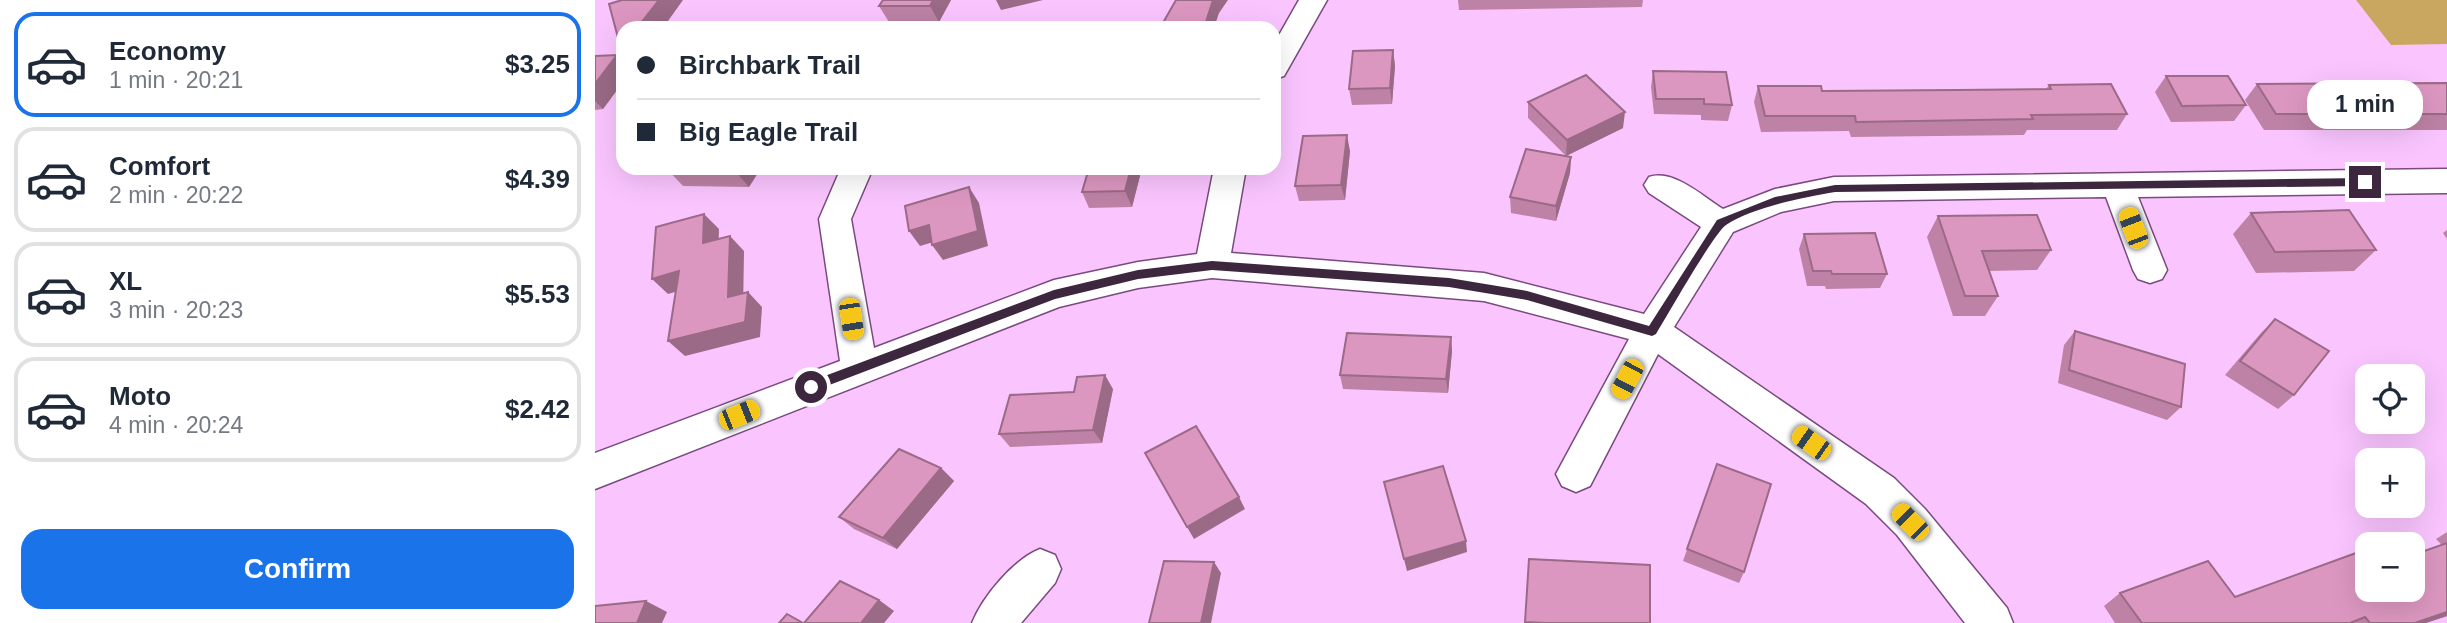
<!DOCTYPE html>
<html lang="en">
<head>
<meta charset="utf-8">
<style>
  body { margin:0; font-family:Arial,sans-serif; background:#f2f2f3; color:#1f2937; height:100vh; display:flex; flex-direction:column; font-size:26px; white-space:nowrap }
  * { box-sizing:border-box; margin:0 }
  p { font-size:23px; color:#747a83 }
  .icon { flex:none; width:38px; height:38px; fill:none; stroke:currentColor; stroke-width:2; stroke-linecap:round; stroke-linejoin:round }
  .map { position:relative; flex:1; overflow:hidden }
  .sheet { display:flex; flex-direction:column; background:#fff; width:595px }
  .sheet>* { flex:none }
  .hud { position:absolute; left:21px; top:21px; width:665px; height:154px; border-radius:21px; box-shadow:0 7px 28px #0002; display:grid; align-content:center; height:154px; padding:0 21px; background:#fff }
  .fabs { position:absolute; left:1760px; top:364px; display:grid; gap:14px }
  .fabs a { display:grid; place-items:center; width:70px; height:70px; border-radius:14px; background:#fff; box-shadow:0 7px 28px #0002; font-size:35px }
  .end { position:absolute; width:32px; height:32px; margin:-16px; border:9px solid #3c273e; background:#fff; box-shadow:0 0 0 4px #fff }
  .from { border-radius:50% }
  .bubble { position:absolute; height:49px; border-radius:21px; background:#fff; box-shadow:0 7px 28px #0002; font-size:23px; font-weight:800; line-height:49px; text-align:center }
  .car { position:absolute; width:21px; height:42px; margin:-21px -10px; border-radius:9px; box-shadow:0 0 5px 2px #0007; background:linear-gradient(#f5c518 24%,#345 0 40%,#f5c518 0 76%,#345 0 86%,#f5c518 0) }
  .hud b { display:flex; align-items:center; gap:24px; height:66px; font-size:26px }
  .hud b+b { border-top:2px solid #e0e1e3 }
  .hud i { width:18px; height:18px; background:#1f2937 }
  ul { padding:12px 0 0; list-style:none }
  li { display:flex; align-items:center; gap:21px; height:105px; margin:0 14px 10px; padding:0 7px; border:4px solid #e0e1e3; border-radius:21px }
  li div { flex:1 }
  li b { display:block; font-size:26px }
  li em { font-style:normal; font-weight:800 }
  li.selected { border-color:#1a73e8 }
  li>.icon { width:63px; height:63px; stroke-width:1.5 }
  .button { display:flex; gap:14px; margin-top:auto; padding:14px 21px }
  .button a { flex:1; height:80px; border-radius:21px; background:#1a73e8; color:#fff; font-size:28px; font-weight:800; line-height:80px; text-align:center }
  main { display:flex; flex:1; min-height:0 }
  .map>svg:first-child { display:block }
</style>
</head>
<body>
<main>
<section class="sheet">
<ul>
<li class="selected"><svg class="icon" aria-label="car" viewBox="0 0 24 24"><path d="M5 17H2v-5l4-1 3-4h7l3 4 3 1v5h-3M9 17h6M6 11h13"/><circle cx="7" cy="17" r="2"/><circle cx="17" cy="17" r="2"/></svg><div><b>Economy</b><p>1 min · 20:21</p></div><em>$3.25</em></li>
<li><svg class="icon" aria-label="car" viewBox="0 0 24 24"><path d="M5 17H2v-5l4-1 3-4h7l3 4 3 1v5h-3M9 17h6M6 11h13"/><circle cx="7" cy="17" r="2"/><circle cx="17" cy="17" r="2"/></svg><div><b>Comfort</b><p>2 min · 20:22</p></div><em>$4.39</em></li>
<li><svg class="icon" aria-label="car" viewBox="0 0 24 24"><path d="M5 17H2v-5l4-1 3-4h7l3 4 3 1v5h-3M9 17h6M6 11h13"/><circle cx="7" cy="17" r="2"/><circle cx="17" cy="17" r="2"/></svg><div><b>XL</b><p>3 min · 20:23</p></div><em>$5.53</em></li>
<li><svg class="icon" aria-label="car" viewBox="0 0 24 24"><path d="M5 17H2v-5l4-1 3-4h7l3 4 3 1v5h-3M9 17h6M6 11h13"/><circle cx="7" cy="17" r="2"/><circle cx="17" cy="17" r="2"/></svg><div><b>Moto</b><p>4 min · 20:24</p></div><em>$2.42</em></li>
</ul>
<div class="button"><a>Confirm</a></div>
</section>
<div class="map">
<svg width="1852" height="623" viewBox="0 0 1852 623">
  <rect width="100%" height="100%" fill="#fac5ff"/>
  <polygon fill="#caa760" points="1761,0 1852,0 1852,44 1796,45"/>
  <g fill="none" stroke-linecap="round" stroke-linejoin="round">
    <g stroke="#794a7d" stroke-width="3">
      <g id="minor">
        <polygon points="704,0 732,0 689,76 679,79 679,44"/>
        <path d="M 246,168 L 278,168 L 256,219 L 279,348 L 459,280 L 543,262 L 602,254 L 619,168 L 651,168 L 636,253 L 889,273 L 1049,314 L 1106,227 L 1054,193 L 1049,185 L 1054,177 C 1079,169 1107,196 1128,209 L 1180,189 L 1239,177 L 1852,169 L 1852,193 L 1543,197 L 1572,270 L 1567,279 L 1555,283 L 1543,279 L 1538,270 L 1511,197 L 1239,201 L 1186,212 L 1138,232 L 1079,327 L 1299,478 L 1330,509 L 1412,608 L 1418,623 L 1370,623 L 1302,535 L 1271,504 L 1063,354 L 995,486 L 981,492 L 967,486 L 961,474 L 1034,339 L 889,301 L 617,278 L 543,288 L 464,307 L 0,489 L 0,453 L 245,361 L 224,219 Z"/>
        <path d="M 445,549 L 460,555 L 466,569 L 460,583 L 426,623 L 377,623 C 388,596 418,560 445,549 Z"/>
      </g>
    </g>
    <use href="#minor" fill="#fff" fill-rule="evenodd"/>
  </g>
  <g fill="#bd82a5">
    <polygon points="356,0 344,22 294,22 284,6"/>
    <polygon points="863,0 1048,0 1047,7 864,10"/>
    <polygon points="798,50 800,66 797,104 757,105 754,89"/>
    <polygon points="0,56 28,62 28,82 8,109 0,110"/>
    <polygon points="1058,71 1137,105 1133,121 1106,120 1106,115 1059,114 1056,87"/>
    <polygon points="1571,76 1651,105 1639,121 1576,122 1560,92"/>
    <polygon points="1852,83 1852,130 1669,130 1650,100 1662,84"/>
    <polygon points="1454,85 1532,114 1522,130 1432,130 1429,135 1256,137 1254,131 1166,132 1159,102 1163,86 1227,91 1451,89"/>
    <polygon points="933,102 1028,128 971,156 933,118"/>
    <polygon points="755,151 750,200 704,201 700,186"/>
    <polygon points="976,157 975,173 961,221 916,213 915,197"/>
    <polygon points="166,168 154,187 88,186 73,170"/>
    <polygon points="547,168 537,207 494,208 487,192"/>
    <polygon points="1656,213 1781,250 1759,271 1661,273 1638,234"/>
    <polygon points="1343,216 1456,250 1442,270 1394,271 1403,296 1390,316 1358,316 1332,237"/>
    <polygon points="1852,230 1852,239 1848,233"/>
    <polygon points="1209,234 1292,274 1285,288 1231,289 1230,286 1212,286 1204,249"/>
    <polygon points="1680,319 1699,395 1683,409 1630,375 1666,333"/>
    <polygon points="1480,331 1586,407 1572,420 1463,383 1469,345"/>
    <polygon points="856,337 857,351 853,393 748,389 745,375"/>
    <polygon points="518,389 507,443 415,447 404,434 479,392"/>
    <polygon points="1122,464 1149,572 1144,583 1088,561"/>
    <polygon points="346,468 359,481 302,549 259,529 244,517"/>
    <polygon points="1852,532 1852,616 1830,623 1520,623 1509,606 1525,593 1640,597 1773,590 1847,545 1841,539"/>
  </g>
  <g fill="#9a6a86">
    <polygon points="64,0 88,0 68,28 42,28"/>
    <polygon points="338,0 356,0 344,22 335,6"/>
    <polygon points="401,0 448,0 406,10"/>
    <polygon points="618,0 633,0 624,13 619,28 609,28"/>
    <polygon points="798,50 800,66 797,104 795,88"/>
    <polygon points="22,55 28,62 28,82 8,109 0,101 0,84"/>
    <polygon points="1030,112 1028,128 971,156 972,140"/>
    <polygon points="752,135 755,151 750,200 746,185"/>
    <polygon points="976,157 975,173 961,221 961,206"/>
    <polygon points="142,168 166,168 154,187 140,171"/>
    <polygon points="378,168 399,168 382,175"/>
    <polygon points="536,168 547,168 537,207 530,191"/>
    <polygon points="374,187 384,203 393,246 348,260 337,245"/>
    <polygon points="109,214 124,229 123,258 108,243"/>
    <polygon points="334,225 345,240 325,246 314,231"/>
    <polygon points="135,236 149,251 148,312 133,297"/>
    <polygon points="84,271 100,286 73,294 57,279"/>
    <polygon points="153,292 167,307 165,337 90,356 73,341"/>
    <polygon points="856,337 857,351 853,393 851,379"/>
    <polygon points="510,375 518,389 507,443 498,430"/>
    <polygon points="346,468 359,481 302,549 288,538"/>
    <polygon points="644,497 650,509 599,539 592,527"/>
    <polygon points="871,541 872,552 812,571 809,559"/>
    <polygon points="619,562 626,573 616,623 606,623"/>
    <polygon points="284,600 299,611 289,623 266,623"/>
    <polygon points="51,601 72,612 67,623 42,623"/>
    <polygon points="1852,612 1852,616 1831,623 1820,623"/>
  </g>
  <g fill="#dc97c0" stroke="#9a6a86" stroke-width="2">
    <polygon points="27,0 64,0 42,28 28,28 28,47 26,49 14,4"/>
    <polygon points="288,0 338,0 335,6 284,6"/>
    <polygon points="581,0 618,0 609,28 565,28"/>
    <polygon points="798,50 795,88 754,89 758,51"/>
    <polygon points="22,55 0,84 0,56"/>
    <polygon points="1058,71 1131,72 1137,105 1109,104 1109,99 1061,99"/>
    <polygon points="991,75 1030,112 972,140 933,102"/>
    <polygon points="1571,76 1633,76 1651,105 1587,106"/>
    <polygon points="1852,83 1852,114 1681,114 1662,84"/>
    <polygon points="1516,84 1532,114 1436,115 1438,119 1261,122 1260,116 1170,116 1163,86 1226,86 1227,91 1362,90 1456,89 1454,85"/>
    <polygon points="752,135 746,185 700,186 708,136"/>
    <polygon points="931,149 976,157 961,206 915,197"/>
    <polygon points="74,168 142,168 140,171 73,170"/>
    <polygon points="494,168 536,168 530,191 487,192"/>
    <polygon points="374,187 383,231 337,245 334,225 314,231 310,206"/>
    <polygon points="1754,210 1781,250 1680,252 1656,213"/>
    <polygon points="109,214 108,243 135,236 133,297 153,292 150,322 73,341 84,271 57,279 61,227"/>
    <polygon points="1442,215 1456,250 1387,251 1403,296 1370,296 1343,216"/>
    <polygon points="1280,233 1292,274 1237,274 1236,271 1218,271 1209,234"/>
    <polygon points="1680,319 1734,351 1699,395 1645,361"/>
    <polygon points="1480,331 1590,364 1586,407 1474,370"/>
    <polygon points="752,333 856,337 851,379 745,375"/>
    <polygon points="510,375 498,430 404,434 415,395 479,392 482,377"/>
    <polygon points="601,426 644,497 592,527 550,453"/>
    <polygon points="304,449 346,468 288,538 244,517"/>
    <polygon points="1122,464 1176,484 1149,572 1092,549"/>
    <polygon points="848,466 871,541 809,559 789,482"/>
    <polygon points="1852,543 1852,612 1820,623 1775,623 1770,617 1755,623 1547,623 1525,593 1613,561 1640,597 1761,553 1773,567 1773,590 1818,590 1818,555"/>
    <polygon points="934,559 1055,565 1055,623 952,623 930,622"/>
    <polygon points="569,561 619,562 606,623 554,623"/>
    <polygon points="245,581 284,600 266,623 209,623"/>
    <polygon points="51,601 42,623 0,623 0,606"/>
    <polygon points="192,614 208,623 184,623"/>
  </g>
  <path fill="#3c273e" d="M 1770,178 L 1775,182 L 1770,186 L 1240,192 C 1209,197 1156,208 1131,225 C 1119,233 1072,316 1061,334 L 1057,336 L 932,300 L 854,287 L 617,270 L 543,279 L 460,299 L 216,392 L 210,387 L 211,383 L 459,290 L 543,270 L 617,261 L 854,278 L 932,291 L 1054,326 L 1122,220 L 1180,197 L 1240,185 Z"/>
</svg>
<div class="fabs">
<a><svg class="icon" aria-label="locate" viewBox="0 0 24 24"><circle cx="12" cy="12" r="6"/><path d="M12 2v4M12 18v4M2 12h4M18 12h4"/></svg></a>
<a>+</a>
<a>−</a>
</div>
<i class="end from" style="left:216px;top:387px"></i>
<i class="end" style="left:1770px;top:182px"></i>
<div class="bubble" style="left:1712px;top:80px;width:116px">1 min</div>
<i class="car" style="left:1538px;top:228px;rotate:339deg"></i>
<i class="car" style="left:256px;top:319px;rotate:171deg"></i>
<i class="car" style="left:1032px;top:379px;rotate:208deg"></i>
<i class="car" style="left:144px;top:415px;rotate:68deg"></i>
<i class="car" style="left:1216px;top:443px;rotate:305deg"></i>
<i class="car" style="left:1315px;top:522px;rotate:315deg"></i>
<div class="hud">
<b><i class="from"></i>Birchbark Trail</b>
<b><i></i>Big Eagle Trail</b>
</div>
</div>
</main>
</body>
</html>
